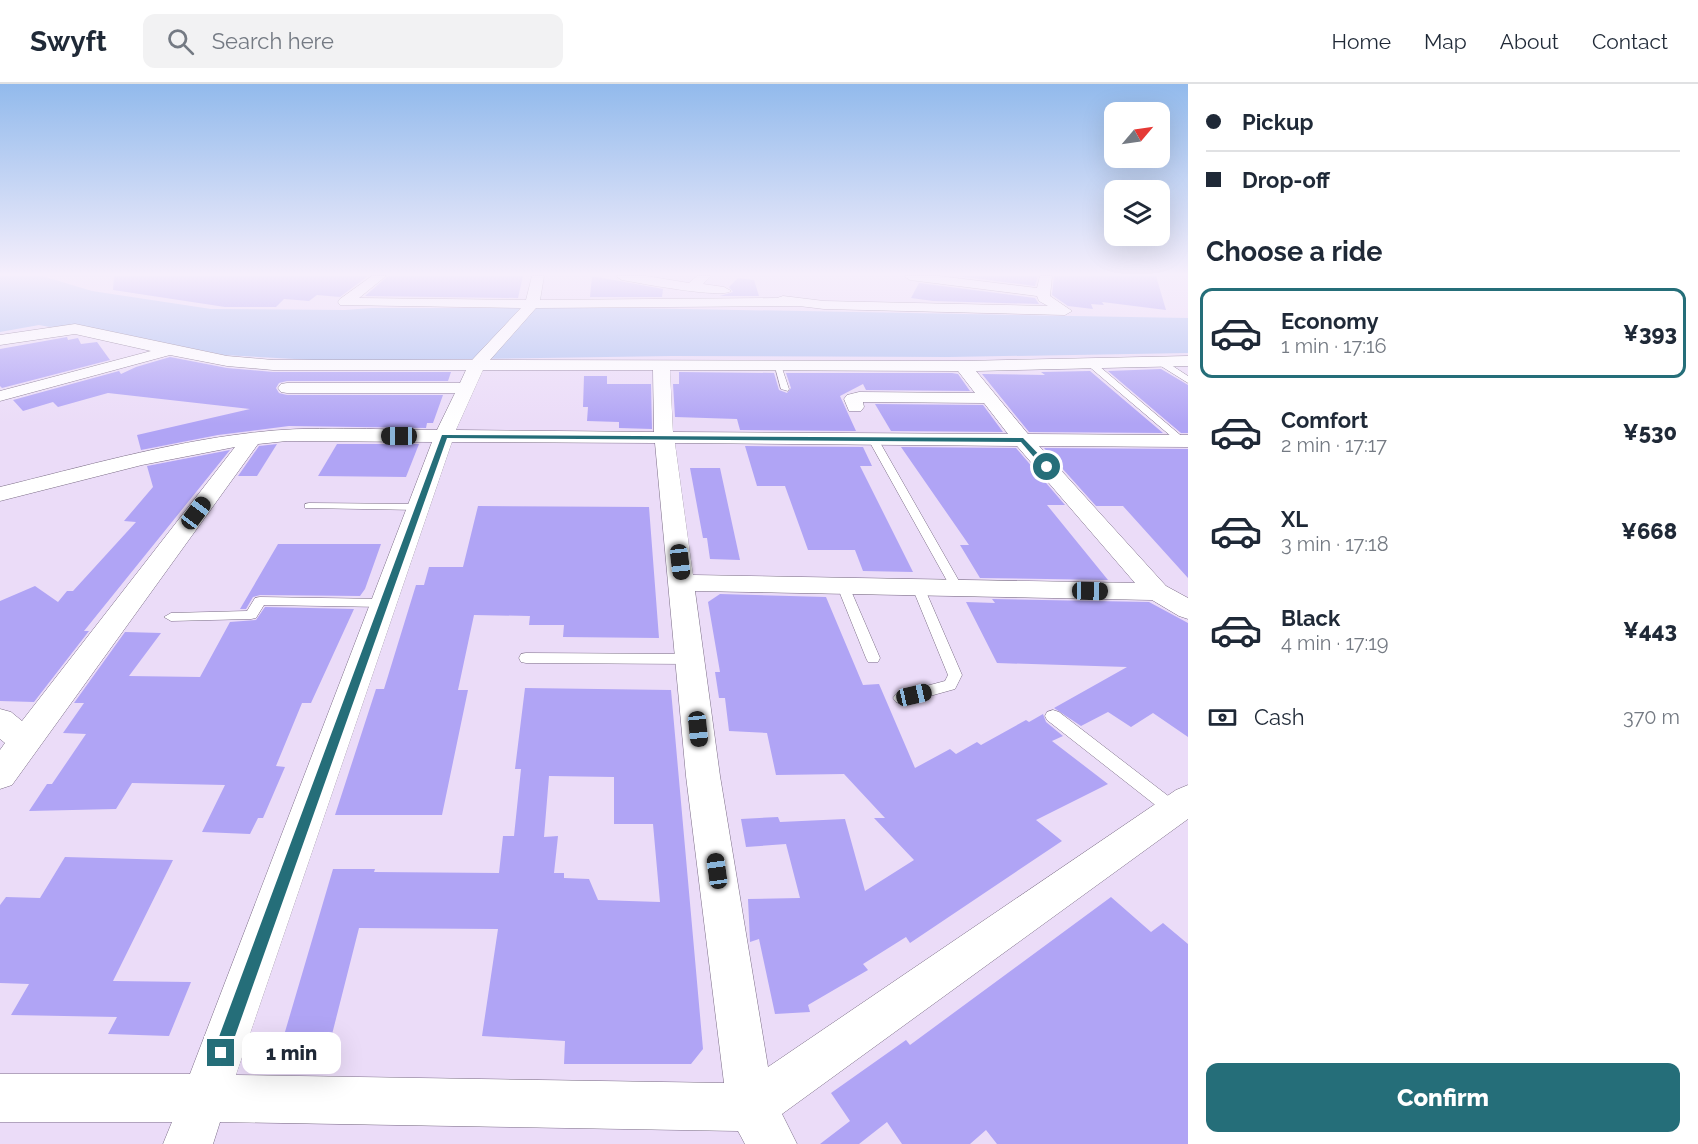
<!DOCTYPE html>
<html lang="en">
<head>
<meta charset="utf-8">
<style>
  body { margin:0; font-family:Raleway,sans-serif; background:#f2f2f3; color:#1f2937; height:100vh; display:flex; flex-direction:column; font-size:22px; white-space:nowrap }
  * { box-sizing:border-box; margin:0 }
  p { font-size:20px; color:#747a83 }
  .icon { flex:none; width:33px; height:33px; fill:none; stroke:currentColor; stroke-width:2; stroke-linecap:round; stroke-linejoin:round }
  .map { position:relative; flex:1; overflow:hidden }
  .drawer { display:flex; flex-direction:column; background:#fff; width:510px }
  .drawer>* { flex:none }
  .top-card { display:grid; align-content:center; height:132px; padding:0 18px; background:#fff }
  .needle { width:39px; rotate:61deg }
  .tools { position:absolute; left:1104px; top:18px; display:grid; gap:12px }
  .tools a { display:grid; place-items:center; width:66px; height:66px; border-radius:12px; background:#fff; box-shadow:0 6px 24px #0002; font-size:30px }
  .end { position:absolute; width:27px; height:27px; margin:-14px; border:8px solid #256e79; background:#fff; box-shadow:0 0 0 3px #fff }
  .from { border-radius:50% }
  .bubble { position:absolute; height:42px; border-radius:12px; background:#fff; box-shadow:0 6px 24px #0002; font-size:20px; font-weight:800; line-height:42px; text-align:center }
  .car { position:absolute; width:18px; height:36px; margin:-18px -9px; border-radius:8px; box-shadow:0 0 4px 2px #0007; background:linear-gradient(#222 24%,#8ab4d8 0 40%,#222 0 76%,#8ab4d8 0 86%,#222 0) }
  .top-card b { display:flex; align-items:center; gap:21px; height:57px; font-size:22px }
  .top-card b+b { border-top:2px solid #e0e1e3 }
  .top-card i { width:15px; height:15px; background:#1f2937 }
  ul { padding:0; list-style:none }
  li { display:flex; align-items:center; gap:18px; height:90px; margin:0 12px 9px; padding:0 6px; border:3px solid transparent; border-radius:12px }
  li div { flex:1 }
  li b { display:block; font-size:22px }
  li em { font-style:normal; font-weight:800 }
  li.active { border-color:#256e79 }
  li>.icon { width:54px; height:54px; stroke-width:1.5 }
  h2 { padding:0 18px; font-size:27px; line-height:72px }
  .pay { display:flex; align-items:center; gap:15px; height:66px; padding:0 18px; font-size:22px }
  .pay p { margin-inline-start:auto }
  .cta { display:flex; gap:12px; margin-top:auto; padding:12px 18px }
  .cta a { flex:1; height:69px; border-radius:12px; background:#256e79; color:#fff; font-size:24px; font-weight:800; line-height:69px; text-align:center }
  header { display:flex; align-items:center; gap:36px; box-sizing:border-box; height:84px; padding:0 30px; background:#fff; border-bottom:2px solid #e0e1e3 }
  header strong { font-size:28px }
  nav { display:flex; gap:33px; margin-inline-start:auto; font-size:21px }
  .search { width:420px; height:54px; background:#f2f2f3; display:flex; align-items:center; gap:15px; box-sizing:border-box; padding:0 21px; border-radius:12px; color:#747a83; font-size:22px }
  main { display:flex; flex:1; min-height:0 }
  .map>svg:first-child { display:block }
</style>
</head>
<body>
<header>
<strong>Swyft</strong>
<div class="search"><svg class="icon" aria-label="search" viewBox="0 0 24 24"><circle cx="10" cy="10" r="6"/><path d="M15 15l6 6"/></svg>Search here</div>
<nav><a>Home</a><a>Map</a><a>About</a><a>Contact</a></nav>
</header>
<main>
<div class="map">
<svg width="1188" height="1060" viewBox="0 0 1188 1060">
  <rect width="100%" height="100%" fill="#ebdcf8"/>
  <polygon fill="#b2c3f2" points="0,192 42,192 92,207 211,225 345,226 372,224 630,224 1188,234 1188,269 949,273 672,272 331,277 224,271 79,241 50,243 39,241 0,248"/>
  <g fill="#b0a4f5" fill-rule="evenodd">
    <polygon points="114,192 368,192 340,213 317,211 309,217 284,215 276,223 225,223 113,206"/>
    <polygon points="388,192 523,192 518,214 365,212"/>
    <polygon points="592,192 663,205 662,213 590,213"/>
    <polygon points="956,192 1038,192 1035,202"/>
    <polygon points="1054,192 1156,192 1166,226 1102,218 1104,221 1091,220 1093,225 1068,222 1052,211"/>
    <polygon points="738,194 754,196 759,212 720,212 733,208 729,203"/>
    <polygon points="919,199 1035,214 1039,220 933,217 911,214"/>
    <polygon points="67,253 68,256 78,254 81,260 97,258 110,276 2,304 0,302 0,265"/>
    <polygon points="170,273 227,284 273,288 451,288 448,297 287,297 279,299 276,304 279,309 287,311 443,311 433,339 427,339 426,344 289,342 218,351 141,366 137,351 250,325 108,309 58,323 53,318 23,327 13,316 119,287 121,290 136,283"/>
    <polygon points="1161,285 1188,301 1188,349 1181,349 1108,287"/>
    <polygon points="1090,287 1163,349 1029,348 982,290 1045,291 1041,288"/>
    <polygon points="679,288 774,289 779,306 787,309 791,304 786,289 952,289 958,290 970,307 866,306 863,300 840,312 856,347 740,346 737,335 675,333 673,300 679,300"/>
    <polygon points="584,292 607,292 607,300 651,300 652,345 619,344 619,338 587,337 588,323 583,323"/>
    <polygon points="875,320 983,321 1003,348 891,347"/>
    <polygon points="277,360 257,392 238,392 259,362"/>
    <polygon points="337,360 419,360 406,393 318,392"/>
    <polygon points="745,362 863,363 872,382 860,382 913,488 863,487 855,466 808,466 785,402 757,402"/>
    <polygon points="901,363 1016,364 1065,421 1047,421 1108,496 980,494 960,461 969,461"/>
    <polygon points="1044,364 1188,365 1188,494 1123,422 1096,422"/>
    <polygon points="230,366 84,547 89,547 34,618 0,617 0,517 35,502 58,518 67,507 73,507 136,438 124,437 153,403 147,382"/>
    <polygon points="690,384 720,384 740,476 710,475 707,454 703,454"/>
    <polygon points="478,422 649,423 659,554 563,553 564,541 529,541 530,532 474,531 458,606 468,606 442,731 335,731 376,605 384,605 416,501 424,501 429,483 463,483"/>
    <polygon points="278,460 381,460 365,505 360,512 260,511 253,513 246,525 240,525"/>
    <polygon points="720,510 826,513 863,601 879,600 915,684 950,665 956,670 977,658 981,661 1026,636 1029,638 1043,630 1046,638 1063,652 1052,657 1108,700 1036,736 1062,757 910,859 906,853 863,880 868,886 808,921 810,928 775,930 759,855 750,858 748,815 800,814 786,760 746,763 741,735 778,733 780,738 845,735 865,807 914,776 874,734 885,734 844,690 776,691 767,649 729,647 725,614 719,614 715,588 720,588 708,518"/>
    <polygon points="992,515 1149,518 1188,539 1188,653 1153,629 1131,643 1108,628 1081,642 1054,624 1127,583 997,579 966,518 995,519"/>
    <polygon points="265,523 354,525 311,619 302,619 276,682 285,683 263,734 258,734 250,750 202,748 225,701 132,699 116,725 29,727 47,700 52,700 86,650 63,649 84,619 74,619 125,548 161,549 129,592 200,593 230,538 256,536"/>
    <path d="M 525,604 L 671,606 L 703,965 L 691,980 L 564,980 L 565,957 L 482,952 L 498,845 L 359,844 L 325,978 L 277,975 L 333,785 L 375,785 L 374,788 L 499,789 L 503,752 L 514,752 L 521,685 L 515,685 ZM 549,692 L 614,693 L 614,740 L 653,740 L 660,818 L 598,816 L 589,795 L 564,794 L 564,789 L 554,789 L 558,752 L 544,753 Z"/>
    <polygon points="65,773 173,776 113,897 191,898 169,952 108,950 117,933 11,931 29,900 0,899 0,821 6,813 40,814"/>
    <polygon points="1111,813 1151,848 1163,839 1188,860 1188,1060 997,1060 986,1046 970,1060 902,1060 887,1038 859,1060 820,1060 850,1037 831,1009 906,956 910,961"/>
  </g>
  <g fill="none" stroke-linecap="round" stroke-linejoin="round">
    <g stroke="#7b6d86" stroke-width="1">
      <g id="service">
        <polygon points="1156,275 1162,275 1188,292 1188,299 1156,279"/>
        <polygon points="1086,276 1092,276 1185,355 1185,359 1179,359 1086,280"/>
        <polygon points="774,279 781,281 789,305 788,307 781,305"/>
        <polygon points="873,352 878,355 963,504 962,507 952,507 951,504 868,355"/>
        <polygon points="309,419 419,420 425,423 419,426 305,424 305,420"/>
        <polygon points="843,498 849,502 880,574 878,578 868,578 866,574 837,502"/>
        <polygon points="918,499 924,503 962,591 955,605 901,620 896,618 893,614 896,610 945,597 948,591 912,503"/>
        <polygon points="260,513 384,515 391,519 384,523 264,521 256,534 251,535 171,537 164,533 171,529 247,527 255,514"/>
        <polygon points="526,569 691,570 696,571 698,575 696,579 691,580 526,579 521,578 519,574 521,570"/>
        <polygon points="1053,626 1059,628 1180,721 1183,726 1180,731 1174,734 1168,731 1047,636 1045,632 1047,628"/>
      </g>
    </g>
    <g stroke="#7b6d86" stroke-width="1">
      <g id="minor">
        <path d="M 372,192 L 386,192 L 359,214 L 526,216 L 532,192 L 544,192 L 540,216 L 777,214 L 783,212 L 824,217 L 1048,222 L 1039,217 L 1037,212 L 910,196 L 904,192 L 939,192 L 1037,204 L 1040,192 L 1052,192 L 1050,212 L 1072,227 L 1065,231 L 824,225 L 799,222 L 536,224 L 490,276 L 963,277 L 1188,272 L 1188,282 L 976,287 L 1028,350 L 1188,351 L 1188,363 L 1039,362 L 1166,502 L 1188,514 L 1188,535 L 1179,532 L 1152,516 L 695,507 L 720,692 L 768,983 L 1176,706 L 1188,701 L 1188,735 L 782,1030 L 797,1060 L 745,1060 L 738,1047 L 220,1038 L 213,1060 L 163,1060 L 172,1038 L 0,1038 L 0,990 L 190,990 L 432,358 L 287,357 L 258,360 L 12,701 L 0,705 L 0,666 L 5,659 L 0,655 L 0,625 L 11,628 L 22,637 L 235,363 L 142,381 L 0,417 L 0,403 C 82,383 165,359 250,349 C 311,341 375,346 437,346 L 455,309 L 287,309 L 281,308 L 278,304 L 281,300 L 287,299 L 460,299 L 466,286 L 273,286 L 227,282 L 170,271 L 0,317 L 0,307 L 151,267 L 75,250 L 0,261 L 0,251 L 75,240 L 227,272 L 273,276 L 472,276 L 521,224 L 340,221 L 338,218 L 340,215 ZM 483,286 L 653,286 L 654,348 L 456,346 ZM 670,286 L 958,287 L 975,309 L 859,308 L 847,311 L 844,315 L 849,327 L 861,327 L 864,323 L 863,318 L 984,319 L 1008,350 L 673,348 ZM 452,358 L 655,359 L 686,692 L 724,999 L 236,991 ZM 675,359 L 1017,362 L 1135,499 L 693,491 Z"/>
        <path d="M 616,192 L 646,192 L 689,199 L 697,192 L 711,192 L 703,200 L 724,203 L 731,207 C 722,215 639,199 622,196 Z"/>
      </g>
    </g>
    <use href="#service" fill="#fff" fill-rule="evenodd"/>
    <use href="#minor" fill="#fff" fill-rule="evenodd"/>
  </g>
  <linearGradient id="sky" x2="0" y2="1"><stop stop-color="#92baec"/><stop offset="0.56" stop-color="#f6effc"/><stop offset="1" stop-color="#f6effc" stop-opacity="0"/></linearGradient>
  <rect width="1188" height="340" fill="url(#sky)"/>
  <polygon fill="#256e79" points="442,351 1023,354 1051,383 1044,385 1021,358 447,354 229,969 227,975 221,977 215,975 213,969"/>
</svg>
<div class="tools">
<a><svg class="needle" viewBox="-14 -14 28 28"><path d="M0-13l5 13h-10z" fill="#e53935"/><path d="M0 13l5-13h-10z" fill="#747a83"/></svg></a>
<a><svg class="icon" aria-label="layers" viewBox="0 0 24 24"><path d="M12 4l9 5-9 5-9-5zM3 14l9 5 9-5"/></svg></a>
</div>
<i class="end from" style="left:1047px;top:383px"></i>
<i class="end" style="left:221px;top:969px"></i>
<div class="bubble" style="left:242px;top:948px;width:99px">1 min</div>
<i class="car" style="left:399px;top:352px;rotate:270deg"></i>
<i class="car" style="left:196px;top:429px;rotate:37deg"></i>
<i class="car" style="left:680px;top:478px;rotate:173deg"></i>
<i class="car" style="left:1090px;top:507px;rotate:91deg"></i>
<i class="car" style="left:914px;top:611px;rotate:77deg"></i>
<i class="car" style="left:698px;top:645px;rotate:174deg"></i>
<i class="car" style="left:717px;top:787px;rotate:352deg"></i>
</div>
<section class="drawer">
<div class="top-card">
<b><i class="from"></i>Pickup</b>
<b><i></i>Drop-off</b>
</div>
<h2>Choose a ride</h2>
<ul>
<li class="active"><svg class="icon" aria-label="car" viewBox="0 0 24 24"><path d="M5 17H2v-5l4-1 3-4h7l3 4 3 1v5h-3M9 17h6M6 11h13"/><circle cx="7" cy="17" r="2"/><circle cx="17" cy="17" r="2"/></svg><div><b>Economy</b><p>1 min · 17:16</p></div><em>¥393</em></li>
<li><svg class="icon" aria-label="car" viewBox="0 0 24 24"><path d="M5 17H2v-5l4-1 3-4h7l3 4 3 1v5h-3M9 17h6M6 11h13"/><circle cx="7" cy="17" r="2"/><circle cx="17" cy="17" r="2"/></svg><div><b>Comfort</b><p>2 min · 17:17</p></div><em>¥530</em></li>
<li><svg class="icon" aria-label="car" viewBox="0 0 24 24"><path d="M5 17H2v-5l4-1 3-4h7l3 4 3 1v5h-3M9 17h6M6 11h13"/><circle cx="7" cy="17" r="2"/><circle cx="17" cy="17" r="2"/></svg><div><b>XL</b><p>3 min · 17:18</p></div><em>¥668</em></li>
<li><svg class="icon" aria-label="car" viewBox="0 0 24 24"><path d="M5 17H2v-5l4-1 3-4h7l3 4 3 1v5h-3M9 17h6M6 11h13"/><circle cx="7" cy="17" r="2"/><circle cx="17" cy="17" r="2"/></svg><div><b>Black</b><p>4 min · 17:19</p></div><em>¥443</em></li>
</ul>
<div class="pay"><svg class="icon" aria-label="cash" viewBox="0 0 24 24"><path d="M3 7h18v10H3z"/><circle cx="12" cy="12" r="2"/></svg>Cash<p>370 m</p></div>
<div class="cta"><a>Confirm</a></div>
</section>
</main>
</body>
</html>
